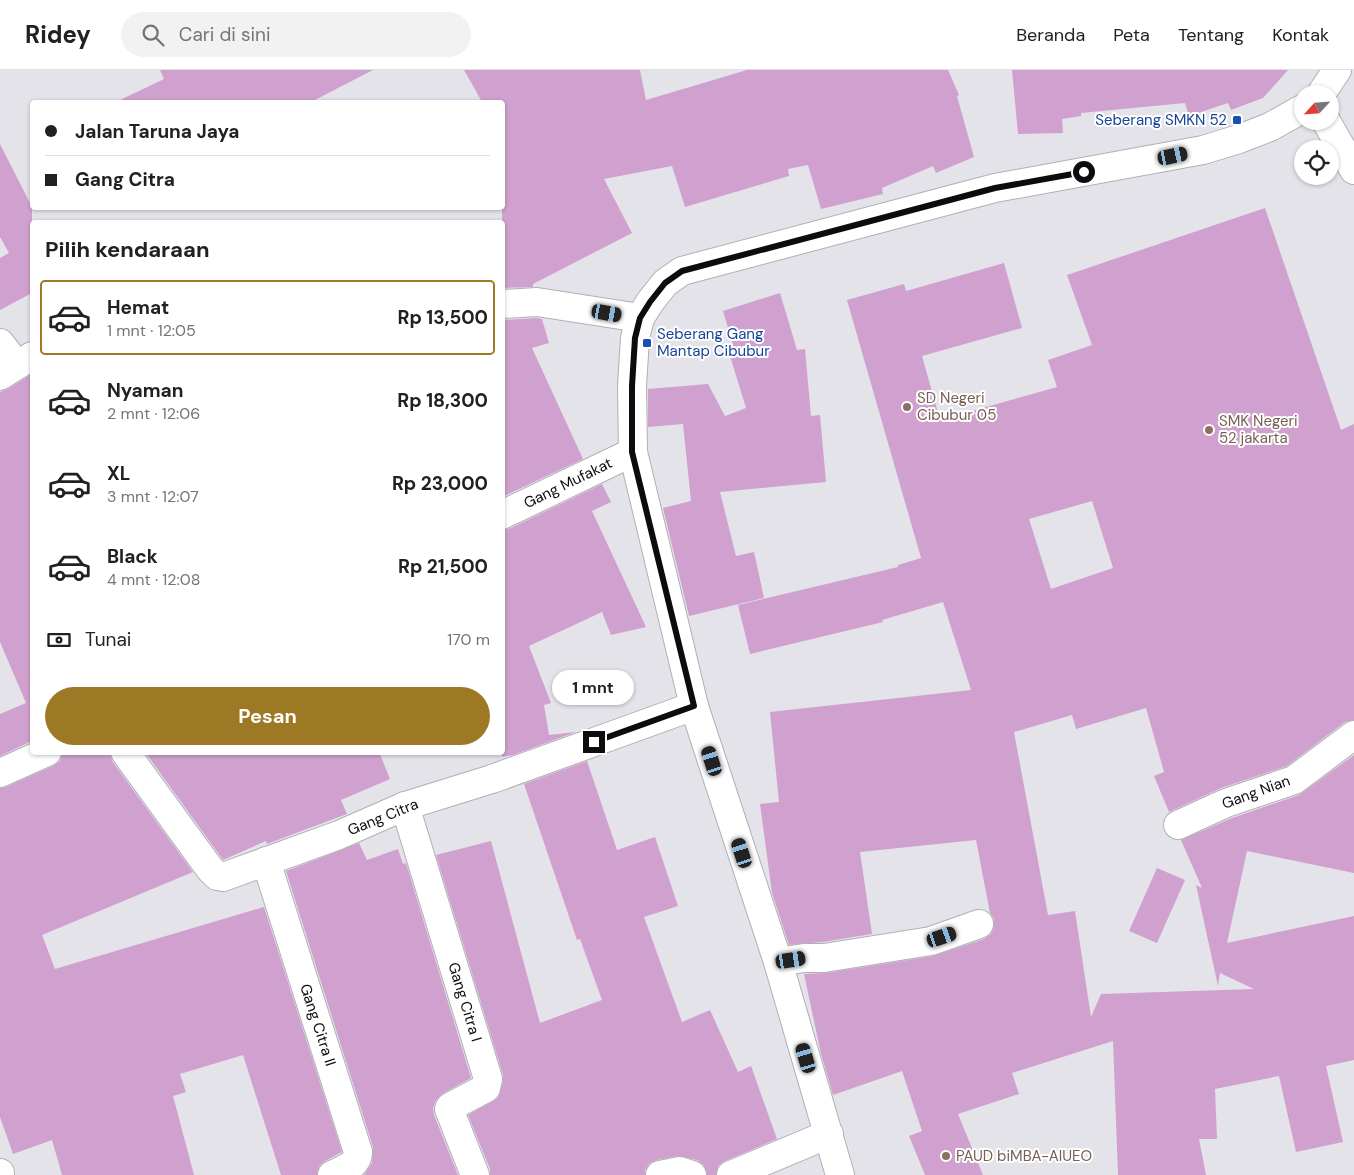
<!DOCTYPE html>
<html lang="id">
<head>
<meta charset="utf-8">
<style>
  body { margin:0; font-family:"DM Sans",sans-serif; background:#f2f2f2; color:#202124; height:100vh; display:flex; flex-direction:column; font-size:19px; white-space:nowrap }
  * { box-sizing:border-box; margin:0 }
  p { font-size:16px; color:#757577 }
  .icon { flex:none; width:28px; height:28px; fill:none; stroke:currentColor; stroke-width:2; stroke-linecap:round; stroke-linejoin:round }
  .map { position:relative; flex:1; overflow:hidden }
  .details { position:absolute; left:30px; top:150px; width:475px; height:535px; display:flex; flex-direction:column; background:#fff; border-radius:5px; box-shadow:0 1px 4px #0004 }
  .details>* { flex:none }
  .guide { position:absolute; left:30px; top:30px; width:475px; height:110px; border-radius:5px; box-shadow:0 1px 4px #0004; display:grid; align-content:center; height:110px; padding:0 15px; background:#fff }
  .needle { width:32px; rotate:244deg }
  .tools { position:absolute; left:1294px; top:15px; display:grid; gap:10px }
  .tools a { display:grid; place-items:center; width:45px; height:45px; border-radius:50%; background:#fff; box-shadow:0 1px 4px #0004; font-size:25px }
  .end { position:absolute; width:22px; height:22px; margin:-11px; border:6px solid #0c0b0e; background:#fff; box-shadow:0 0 0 2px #fff }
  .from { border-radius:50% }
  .bubble { position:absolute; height:35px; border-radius:18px; background:#fff; box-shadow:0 1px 4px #0004; font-size:16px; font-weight:700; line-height:35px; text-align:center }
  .car { position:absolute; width:15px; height:30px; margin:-15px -8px; border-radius:6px; box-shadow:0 0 4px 1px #0007; background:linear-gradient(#222 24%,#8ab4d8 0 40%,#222 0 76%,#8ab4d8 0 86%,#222 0) }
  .guide b { display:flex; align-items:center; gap:18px; height:48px; font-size:19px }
  .guide b+b { border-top:1px solid #e0e0e0 }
  .guide i { width:12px; height:12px; background:#202124 }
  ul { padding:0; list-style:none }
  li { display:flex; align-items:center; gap:15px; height:75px; margin:0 10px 8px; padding:0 5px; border:2px solid transparent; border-radius:5px }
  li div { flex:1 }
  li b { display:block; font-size:19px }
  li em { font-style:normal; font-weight:700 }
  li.on { border-color:#9d7925 }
  li>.icon { width:45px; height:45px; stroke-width:1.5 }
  h2 { padding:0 15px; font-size:22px; line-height:60px }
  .pay { display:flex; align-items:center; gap:12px; height:55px; padding:0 15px; font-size:19px }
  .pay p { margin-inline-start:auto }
  .cta { display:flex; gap:10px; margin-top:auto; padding:10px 15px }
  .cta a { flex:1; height:58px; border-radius:30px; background:#9d7925; color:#fff; font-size:20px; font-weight:700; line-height:58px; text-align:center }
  header { display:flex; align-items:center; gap:30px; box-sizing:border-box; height:70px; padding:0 25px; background:#fff; border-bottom:1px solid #e0e0e0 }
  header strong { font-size:24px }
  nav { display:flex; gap:28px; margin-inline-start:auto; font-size:18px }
  .search { width:350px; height:45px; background:#f2f2f2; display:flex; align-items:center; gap:12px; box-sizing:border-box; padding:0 18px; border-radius:28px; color:#757577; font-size:19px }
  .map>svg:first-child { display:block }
</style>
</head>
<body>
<header>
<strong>Ridey</strong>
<div class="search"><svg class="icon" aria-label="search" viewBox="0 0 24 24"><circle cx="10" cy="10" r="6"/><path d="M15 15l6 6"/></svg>Cari di sini</div>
<nav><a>Beranda</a><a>Peta</a><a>Tentang</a><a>Kontak</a></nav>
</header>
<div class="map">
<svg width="1354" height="1105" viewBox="0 0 1354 1105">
  <rect width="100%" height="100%" fill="#e4e3ea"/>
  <g fill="#d0a1ce" fill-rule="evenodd">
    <polygon points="160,0 373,0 311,32 116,32 164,9"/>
    <polygon points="464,0 640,0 646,30 747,0 948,0 959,25 957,26 974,87 936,103 933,96 882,118 883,124 821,139 808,95 788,99 789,106 685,137 672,96 604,109 632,163 533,214 533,217 502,218 502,32 482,32"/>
    <polygon points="1012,0 1288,0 1263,28 1231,40 1228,33 1189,46 1185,33 1081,43 1081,46 1062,49 1063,63 1018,64"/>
    <polygon points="0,74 32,137 32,229 30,224 0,240 0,188 9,183 0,167"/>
    <path d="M 1265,138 L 1341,360 L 1354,354 L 1354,650 L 1345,652 L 1287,696 L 1221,718 L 1169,742 L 1154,706 L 1164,702 L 1146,638 L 1076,659 L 1072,645 L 1014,662 L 1048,845 L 1075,841 L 1091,947 L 1101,924 L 1254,919 L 1220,903 L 1218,916 L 1196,815 L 1202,818 L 1181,770 L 1232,748 L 1299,725 L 1354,685 L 1354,803 L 1247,781 L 1227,873 L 1354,846 L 1354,990 L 1326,996 L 1343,1072 L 1296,1082 L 1279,1006 L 1215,1019 L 1217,1069 L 1199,1069 L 1206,1105 L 1118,1105 L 1113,971 L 1012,1003 L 1019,1024 L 958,1044 L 983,1105 L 925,1105 L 909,1066 L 922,1061 L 902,1001 L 833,1025 L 821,984 L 804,904 L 826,903 L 933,886 L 984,869 L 991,864 L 994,857 L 994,849 L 990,843 L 976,770 L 860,782 L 872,864 L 823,872 L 789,875 L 772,823 L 760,734 L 779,732 L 770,642 L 971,620 L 943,532 L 882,550 L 883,552 L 750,584 L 738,535 L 898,497 L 898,495 L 921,488 L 847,230 L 904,214 L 906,221 L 1004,193 L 1022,258 L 922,286 L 940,350 L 1057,317 L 1048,290 L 1092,275 L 1067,205 ZM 1092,431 L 1113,498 L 1051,519 L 1029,449 Z"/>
    <polygon points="780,223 797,280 805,279 811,346 820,345 826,412 720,422 736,486 754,482 764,528 689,546 663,438 691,431 683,354 648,357 648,319 708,314 725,346 746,338 730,286 736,285 723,241"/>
    <polygon points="536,248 542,249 549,273 532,278 583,389 502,427 502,250"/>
    <polygon points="32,304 32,671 0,686 0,644 26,633 0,572 0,322 8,319"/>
    <polygon points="602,414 611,432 592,441 646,557 611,565 602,542 529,576 551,633 544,635 549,665 576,662 513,685 502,687 502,460 509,459"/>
    <polygon points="62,682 110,682 112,691 193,802 42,865 55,899 264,837 342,1082 325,1091 319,1096 317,1105 281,1105 243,985 180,1004 186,1022 173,1026 194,1105 62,1105 52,1070 13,1084 0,1047 0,718 6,717 53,696 60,691"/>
    <polygon points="145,682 379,682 390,709 341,730 347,744 267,774 266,771 223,790"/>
    <polygon points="587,691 617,780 655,767 678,836 644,847 682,952 710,940 738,1002 751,996 777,1069 725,1091 718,1096 716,1105 707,1105 704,1095 697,1090 677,1086 657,1090 650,1093 645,1100 645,1105 490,1105 490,1099 468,1045 498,1028 503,1012 503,1005 436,785 491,771 540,953 602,930 580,869 577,870 524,714"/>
    <polygon points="359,773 367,790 398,779 403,794 406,793 471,1008 442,1024 436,1030 433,1038 434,1045 458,1105 364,1105 372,1093 373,1077 286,801"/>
    <polygon points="1157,798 1185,810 1157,873 1129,861"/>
  </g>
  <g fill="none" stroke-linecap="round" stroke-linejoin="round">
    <g stroke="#b1afb6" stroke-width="30">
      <g id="minor">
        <polyline points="502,234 537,232 640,248"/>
        <polyline points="0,273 17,295"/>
        <polyline points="0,306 32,286"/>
        <polyline points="502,445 633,382"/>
        <polyline points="125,682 210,799 217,806 223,807 339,765 405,736 492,709 694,636"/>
        <polyline points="0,703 47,682"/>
        <polyline points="405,736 488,1009 486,1018 450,1037 449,1039 475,1105"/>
        <polyline points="1178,755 1226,733 1294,710 1354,665"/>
        <path d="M 266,791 L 358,1082 C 358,1096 343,1099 332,1105"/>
        <polyline points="778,892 804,888 824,888 931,871 979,854"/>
        <polyline points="0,1103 0,1105"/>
        <polyline points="660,1105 680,1101 692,1105"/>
        <polyline points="731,1105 829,1064"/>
      </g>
    </g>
    <g stroke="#b1afb6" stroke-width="30">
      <g id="tertiary">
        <polyline points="1321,24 1337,0"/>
        <polyline points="1326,51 1354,100"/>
        <polyline points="840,1105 778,892 694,636 633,382 632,316 635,268 640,248 650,232 665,213 682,201 995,118 1203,80 1239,69 1270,57 1302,39"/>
      </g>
    </g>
    <use href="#minor" stroke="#fff" stroke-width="28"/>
    <use href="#tertiary" stroke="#fff" stroke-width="28"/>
  </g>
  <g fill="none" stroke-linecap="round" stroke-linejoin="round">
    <polyline stroke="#0c0b0e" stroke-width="6" points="594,672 694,636 632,382 632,316 635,268 640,248 650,232 665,213 682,201 995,118 1084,102"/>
  </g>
  <g fill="#1a4fb4" stroke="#fff" stroke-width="2">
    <rect x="1232" y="45" width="10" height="10" rx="2.5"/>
    <rect x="642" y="268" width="10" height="10" rx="2.5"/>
  </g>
  <g fill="#8d6e63" stroke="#fff" stroke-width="2">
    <circle cx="907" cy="337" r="5"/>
    <circle cx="1209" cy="360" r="5"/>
    <circle cx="946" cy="1086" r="5"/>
  </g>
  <g text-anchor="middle" stroke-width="4" stroke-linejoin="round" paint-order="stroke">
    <g font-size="15" fill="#164399" stroke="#fff" text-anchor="end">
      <text x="1227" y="55">Seberang SMKN 52</text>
      <text x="657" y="269" text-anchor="start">Seberang Gang<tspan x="657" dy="17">Mantap Cibubur</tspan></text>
    </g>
    <g font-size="15" fill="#785e54" stroke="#fff" text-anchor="start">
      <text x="917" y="333">SD Negeri<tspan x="917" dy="17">Cibubur 05</tspan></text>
      <text x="1219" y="356">SMK Negeri<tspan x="1219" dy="17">52 jakarta</tspan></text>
      <text x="956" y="1091">PAUD biMBA-AIUEO</text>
    </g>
    <g font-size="15" fill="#0c0b0e" stroke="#fff">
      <text transform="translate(568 413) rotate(-26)" y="5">Gang Mufakat</text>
      <text transform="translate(1256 722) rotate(-20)" y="5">Gang Nian</text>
      <text transform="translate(383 747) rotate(-22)" y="5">Gang Citra</text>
      <text transform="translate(465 932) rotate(73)" y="5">Gang Citra I</text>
      <text transform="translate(318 955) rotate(72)" y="5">Gang Citra II</text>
    </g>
  </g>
</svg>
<div class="tools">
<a><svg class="needle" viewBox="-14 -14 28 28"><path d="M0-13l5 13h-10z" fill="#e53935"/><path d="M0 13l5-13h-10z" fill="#757577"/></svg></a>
<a><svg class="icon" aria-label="locate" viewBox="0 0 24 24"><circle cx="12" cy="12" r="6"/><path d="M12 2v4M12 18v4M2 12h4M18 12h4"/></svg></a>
</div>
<i class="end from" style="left:1084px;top:102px"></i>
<i class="end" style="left:594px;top:672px"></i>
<div class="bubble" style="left:552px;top:600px;width:82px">1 mnt</div>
<i class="car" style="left:1173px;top:86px;rotate:78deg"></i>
<i class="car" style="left:607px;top:243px;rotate:100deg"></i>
<i class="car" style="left:712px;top:691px;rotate:342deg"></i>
<i class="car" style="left:742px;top:783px;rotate:342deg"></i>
<i class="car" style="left:942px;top:867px;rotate:71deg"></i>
<i class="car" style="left:791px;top:890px;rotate:81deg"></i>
<i class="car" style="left:806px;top:988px;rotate:343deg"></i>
<div class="guide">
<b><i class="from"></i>Jalan Taruna Jaya</b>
<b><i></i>Gang Citra</b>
</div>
<section class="details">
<h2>Pilih kendaraan</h2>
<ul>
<li class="on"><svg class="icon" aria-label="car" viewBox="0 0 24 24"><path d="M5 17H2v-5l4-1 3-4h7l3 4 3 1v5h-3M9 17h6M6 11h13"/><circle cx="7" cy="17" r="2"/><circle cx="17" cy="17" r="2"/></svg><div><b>Hemat</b><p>1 mnt · 12:05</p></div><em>Rp 13,500</em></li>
<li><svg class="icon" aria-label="car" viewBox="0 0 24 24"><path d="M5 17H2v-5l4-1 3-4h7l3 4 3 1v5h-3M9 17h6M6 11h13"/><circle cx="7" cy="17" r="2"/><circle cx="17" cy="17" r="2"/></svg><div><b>Nyaman</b><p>2 mnt · 12:06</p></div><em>Rp 18,300</em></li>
<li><svg class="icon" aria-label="car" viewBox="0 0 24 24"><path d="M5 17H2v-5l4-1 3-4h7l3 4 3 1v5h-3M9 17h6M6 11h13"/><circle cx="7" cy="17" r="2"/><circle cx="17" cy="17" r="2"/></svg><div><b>XL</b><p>3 mnt · 12:07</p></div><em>Rp 23,000</em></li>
<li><svg class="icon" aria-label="car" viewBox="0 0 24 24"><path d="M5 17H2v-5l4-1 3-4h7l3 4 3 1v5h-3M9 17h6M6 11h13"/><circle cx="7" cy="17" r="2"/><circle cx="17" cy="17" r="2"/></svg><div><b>Black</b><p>4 mnt · 12:08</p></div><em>Rp 21,500</em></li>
</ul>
<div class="pay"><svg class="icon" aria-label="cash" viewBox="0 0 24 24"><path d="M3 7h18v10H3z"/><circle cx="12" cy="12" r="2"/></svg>Tunai<p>170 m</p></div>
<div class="cta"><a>Pesan</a></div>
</section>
</div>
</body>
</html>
